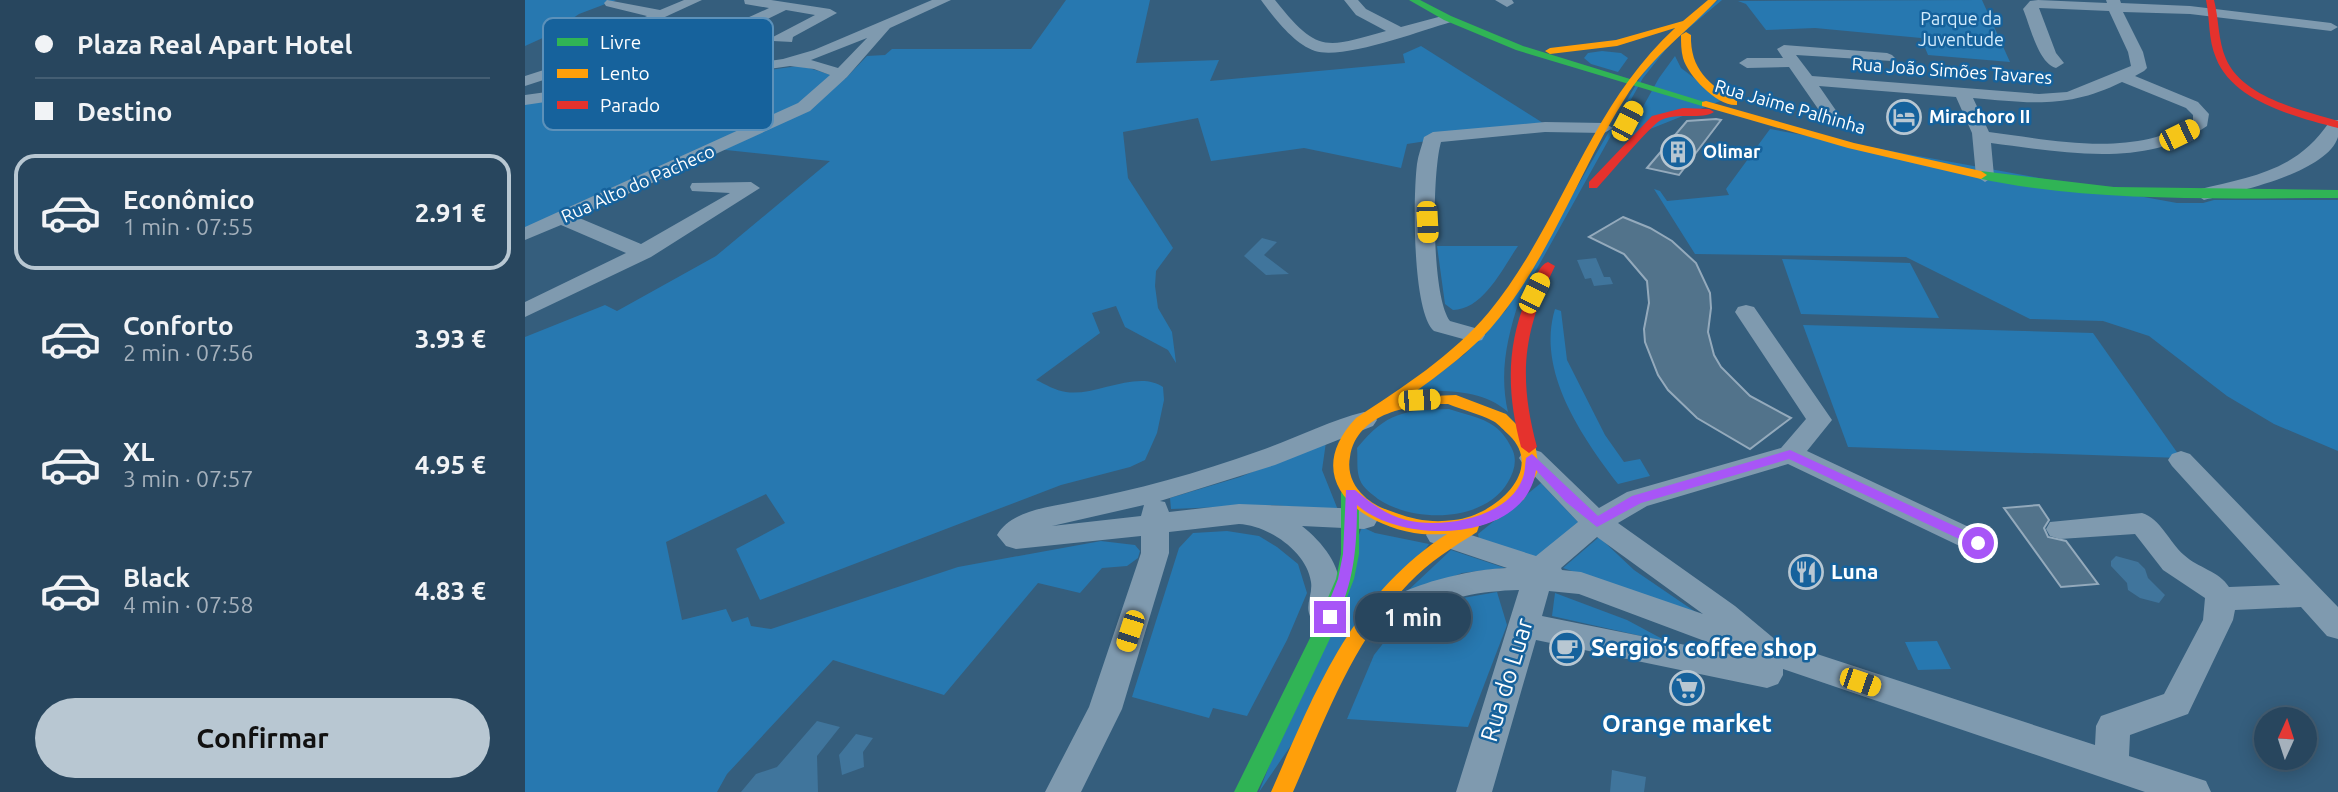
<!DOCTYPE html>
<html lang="pt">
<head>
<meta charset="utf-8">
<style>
  body { margin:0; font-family:Ubuntu,sans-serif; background:#345067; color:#f1f3f6; height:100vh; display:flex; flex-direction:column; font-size:26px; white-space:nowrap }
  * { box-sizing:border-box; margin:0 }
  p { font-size:23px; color:#a5b1bc }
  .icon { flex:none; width:38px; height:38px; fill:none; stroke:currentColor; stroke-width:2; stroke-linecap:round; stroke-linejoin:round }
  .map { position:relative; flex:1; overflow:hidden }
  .side { display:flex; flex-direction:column; background:#28465e; width:525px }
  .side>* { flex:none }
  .top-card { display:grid; align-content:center; height:154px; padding:0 35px; background:#28465e }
  .needle { width:46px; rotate:3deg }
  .buttons { position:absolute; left:1729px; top:707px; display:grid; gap:14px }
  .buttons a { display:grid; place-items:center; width:63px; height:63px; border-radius:50%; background:#28465e; box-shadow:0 4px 18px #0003,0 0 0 2px #445e73; font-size:35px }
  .end { position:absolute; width:32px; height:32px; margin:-16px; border:9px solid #a855f7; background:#fff; box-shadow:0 0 0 4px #fff }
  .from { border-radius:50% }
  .bubble { position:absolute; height:49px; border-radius:24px; background:#28465e; box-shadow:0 4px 18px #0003,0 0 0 2px #445e73; font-size:23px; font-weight:600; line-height:49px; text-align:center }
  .car { position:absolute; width:21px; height:42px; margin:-21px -10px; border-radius:9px; box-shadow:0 0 5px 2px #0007; background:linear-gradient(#f5c518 24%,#345 0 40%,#f5c518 0 76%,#345 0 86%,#f5c518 0) }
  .top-card b { display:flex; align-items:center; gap:24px; height:66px; font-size:26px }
  .top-card b+b { border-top:2px solid #445e73 }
  .top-card i { width:18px; height:18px; background:#f1f3f6 }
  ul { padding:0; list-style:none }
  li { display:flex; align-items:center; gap:21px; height:116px; margin:0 14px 10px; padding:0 21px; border:4px solid transparent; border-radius:21px }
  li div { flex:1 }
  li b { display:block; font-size:26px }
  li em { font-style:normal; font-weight:600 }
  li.selected { border-color:#b8c7d2 }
  li>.icon { width:63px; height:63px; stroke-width:1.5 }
  .primary-button { display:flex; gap:14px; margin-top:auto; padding:14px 35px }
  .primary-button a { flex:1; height:80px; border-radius:42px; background:#b8c7d2; color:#111; font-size:28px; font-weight:600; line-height:80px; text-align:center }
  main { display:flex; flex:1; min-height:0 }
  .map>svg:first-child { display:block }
</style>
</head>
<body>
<main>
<section class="side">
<div class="top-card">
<b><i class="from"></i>Plaza Real Apart Hotel</b>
<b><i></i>Destino</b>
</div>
<ul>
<li class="selected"><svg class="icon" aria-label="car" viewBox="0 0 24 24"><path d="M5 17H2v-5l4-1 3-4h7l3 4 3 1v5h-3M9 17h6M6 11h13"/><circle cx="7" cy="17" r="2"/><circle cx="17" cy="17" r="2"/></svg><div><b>Econômico</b><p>1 min · 07:55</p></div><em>2.91 €</em></li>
<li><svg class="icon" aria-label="car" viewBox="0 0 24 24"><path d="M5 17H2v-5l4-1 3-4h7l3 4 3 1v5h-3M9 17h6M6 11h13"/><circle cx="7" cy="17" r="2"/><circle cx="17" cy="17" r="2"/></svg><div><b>Conforto</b><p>2 min · 07:56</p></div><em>3.93 €</em></li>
<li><svg class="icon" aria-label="car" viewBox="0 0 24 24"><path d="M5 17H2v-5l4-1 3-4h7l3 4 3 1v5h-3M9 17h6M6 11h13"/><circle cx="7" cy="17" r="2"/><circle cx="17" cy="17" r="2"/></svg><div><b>XL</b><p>3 min · 07:57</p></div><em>4.95 €</em></li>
<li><svg class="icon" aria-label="car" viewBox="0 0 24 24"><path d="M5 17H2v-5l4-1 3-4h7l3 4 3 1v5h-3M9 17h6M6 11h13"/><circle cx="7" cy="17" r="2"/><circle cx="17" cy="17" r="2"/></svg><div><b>Black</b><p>4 min · 07:58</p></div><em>4.83 €</em></li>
</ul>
<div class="primary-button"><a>Confirmar</a></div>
</section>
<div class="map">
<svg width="1813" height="792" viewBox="0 0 1813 792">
  <rect width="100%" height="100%" fill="#355e7d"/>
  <g fill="#2778b0">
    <polygon points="0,0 91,0 54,14 22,36 0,46"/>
    <path d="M 541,0 L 625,0 L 611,63 L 694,60 L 685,81 L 880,63 L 878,54 L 896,46 L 1018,123 L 882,144 L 876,168 L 779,148 L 686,161 L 673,118 L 598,132 L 603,178 L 648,248 L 631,271 L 630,286 L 633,308 L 647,332 L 651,363 L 643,350 L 600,327 L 591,306 L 567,313 L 575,333 L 511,380 C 520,384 531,391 541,392 C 569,397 613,369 638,387 L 639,400 L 632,433 L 620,460 L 605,467 L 536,485 L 235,600 L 211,549 L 260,523 L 241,494 L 141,542 L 157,620 L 201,609 L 207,622 L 223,617 L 226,626 L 246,629 L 433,567 L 576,541 L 610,545 L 615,551 L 613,558 L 602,566 L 577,568 L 555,593 L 513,583 L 419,695 L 308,660 L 202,774 L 192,792 L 0,792 L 0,337 L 80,305 L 92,311 L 191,256 L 305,161 L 182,148 L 0,229 L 0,103 L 273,66 C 289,68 303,75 320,79 L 342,56 L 360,55 L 367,49 L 506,49 Z"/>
    <path d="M 1193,0 L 1197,0 L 1146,43 L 1118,78 L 994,301 C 982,338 974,373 983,412 C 959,390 921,390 891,391 L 940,354 L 981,310 L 1116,76 L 1141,45 Z"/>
    <polygon points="1457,0 1485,62 1403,55 1396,38 1290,28 1241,30 1221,4 1213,1"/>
    <polygon points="1077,51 1096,53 1103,58 1093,72 1066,64 1059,58 1063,53"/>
    <polygon points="1150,56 1156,68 1198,100 1100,139 1134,78"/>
    <polygon points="1245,129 1652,203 1678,203 1689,200 1813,200 1813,451 1749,424 1702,396 1624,336 1578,321 1505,319 1381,257 1170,254 1129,189 1135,191 1142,201 1204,195 1201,189"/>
    <path d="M 912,246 L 993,246 C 977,269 959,309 928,310 L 920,304 Z"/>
    <polygon points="1257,259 1385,263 1414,318 1276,314"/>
    <path d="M 1030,309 L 1036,311 L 1042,360 L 1080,435 L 1099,462 L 1115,459 L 1125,476 L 1093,484 C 1057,437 1011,371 1030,309 Z"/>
    <polygon points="1278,325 1568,333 1656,458 1323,447"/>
    <path d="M 924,409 C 938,414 957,417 969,426 C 978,432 984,442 988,451 C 992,462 989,472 983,482 C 959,523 889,523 853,499 C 847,494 838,488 835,480 C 831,471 833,457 832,448 C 862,412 879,410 924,409 Z"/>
    <polygon points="801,442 797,470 813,510 746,505 646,509 645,498 715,477"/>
    <polygon points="1016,483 1054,523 1012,559 954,539 953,534"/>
    <polygon points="837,527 850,533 904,544 734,792"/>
    <polygon points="702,531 734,536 752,547 773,564 782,593 762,640 722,716 688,708 684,718 607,697 654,548 668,533"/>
    <polygon points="1074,537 1109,570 1175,615 1038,568"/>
    <polygon points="926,550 980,568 937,573 876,597"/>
    <polygon points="972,592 982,625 943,727 822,719 849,655 860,641 915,602"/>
    <polygon points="1030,593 1102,620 1143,642 1027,616"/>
    <polygon points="1412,641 1426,669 1393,670 1380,642"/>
  </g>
  <g fill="#40759c">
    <polygon points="737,238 752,242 739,255 764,274 741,275 719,256"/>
    <polygon points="1071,258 1079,277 1085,277 1088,284 1069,286 1066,278 1060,279 1052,260"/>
    <polygon points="1591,556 1613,562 1620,569 1623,578 1640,595 1634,603 1615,598 1603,590 1602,583 1586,566 1586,561"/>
    <polygon points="292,721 315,727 292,756 293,792 216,792 231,774 252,767"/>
    <polygon points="331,734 348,738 338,752 339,767 317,775 314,755"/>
    <polygon points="1087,770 1121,777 1119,792 1085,792"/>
  </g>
  <g fill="#52738b" stroke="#94aabc" stroke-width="2">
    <polygon points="1191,119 1196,120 1154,175 1122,168 1162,121"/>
    <polygon points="1098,217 1125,228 1147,241 1171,263 1185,293 1186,308 1183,332 1189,355 1196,367 1225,396 1266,418 1225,449 1172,418 1143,390 1133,375 1120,342 1119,329 1124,303 1122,281 1099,254 1064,237"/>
    <polygon points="1514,505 1524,520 1519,528 1523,537 1541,541 1573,584 1536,587 1479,508"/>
  </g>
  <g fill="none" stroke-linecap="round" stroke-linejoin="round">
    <g fill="#7f9aaf" fill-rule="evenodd">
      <path d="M 82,0 L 135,10 L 159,0 L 177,0 L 55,56 L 46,63 C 115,63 182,37 244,8 L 220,4 L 219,0 L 246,0 L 305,9 L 312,13 L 268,37 L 267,42 L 248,41 L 246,38 L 290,15 L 261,10 L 197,41 L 169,51 L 65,73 L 40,73 L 0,86 L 0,76 L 31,66 L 33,58 L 122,16 L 81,6 L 79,3 Z"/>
      <path d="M 407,0 L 426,0 L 365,28 L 322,77 L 285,111 L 52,217 L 116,244 L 205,193 L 167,191 L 165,187 L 167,183 L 226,182 L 235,188 L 126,257 L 0,317 L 0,302 L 101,253 L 36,225 L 0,240 L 0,227 L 273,103 L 305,75 L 289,69 L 265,66 L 0,105 L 0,95 L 258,59 L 289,50 ZM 342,38 L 313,68 L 286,60 Z"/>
      <path d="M 736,0 L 750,0 C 793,54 800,48 861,31 L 831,15 L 819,0 L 833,0 L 841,9 L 876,27 L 921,15 L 928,19 L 926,22 C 895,31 818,60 790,51 C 769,44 749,18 736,0 Z"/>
      <polygon points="970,0 987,0 989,3 982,7"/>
      <path d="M 1513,0 L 1582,3 L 1581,0 L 1595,0 L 1596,3 L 1665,6 L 1806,23 L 1813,27 L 1806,31 L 1665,14 L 1598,12 L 1618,52 L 1622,68 L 1619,71 L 1610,76 L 1673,102 L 1684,114 L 1682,126 C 1621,169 1536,152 1466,143 L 1469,176 L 1460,182 L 1451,176 L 1447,133 L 1431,97 L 1294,86 L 1312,112 L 1304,117 L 1298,116 L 1264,67 L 1222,68 L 1214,63 L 1222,58 L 1258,58 L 1252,49 L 1259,45 L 1362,53 L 1367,55 L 1370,58 L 1367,61 L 1271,55 L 1287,76 L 1514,94 L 1542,92 L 1606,66 L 1603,52 L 1584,11 L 1514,8 L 1531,53 L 1539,63 L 1531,68 C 1513,63 1505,25 1498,9 L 1505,1 ZM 1597,82 L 1661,108 L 1668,115 L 1668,120 C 1611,159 1528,140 1464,132 L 1448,98 C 1506,103 1542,109 1597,82 Z"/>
      <path d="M 1813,120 C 1813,125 1813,132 1813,137 C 1802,173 1711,192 1679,200 L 1670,194 L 1672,190 C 1727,176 1771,172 1805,121 Z"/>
      <path d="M 1020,122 L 1079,123 L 1088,128 L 1079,133 L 1020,132 L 916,142 C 907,173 906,296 925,321 L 957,330 L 960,335 L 957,340 L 949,342 L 909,331 C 887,312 888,195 892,164 C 893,155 897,146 899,137 L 908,132 Z"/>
      <path d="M 1221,305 L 1229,307 L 1307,420 L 1282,451 L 1463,536 L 1467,543 L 1463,550 L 1453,553 L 1443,550 L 1263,464 L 1122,506 L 1093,523 L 1210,606 L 1252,641 L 1570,745 L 1571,726 L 1576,716 L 1639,694 L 1678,620 L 1680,598 L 1638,570 L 1610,534 L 1535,539 L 1525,536 L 1521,529 L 1525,522 L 1617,513 C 1636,519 1644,542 1659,555 C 1673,568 1694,571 1704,587 L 1755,585 L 1647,466 L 1643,460 L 1647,454 L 1656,451 L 1665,454 L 1813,607 L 1813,639 L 1802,636 L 1776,607 L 1710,610 L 1708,620 L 1663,714 L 1605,735 L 1604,756 L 1681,781 L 1686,792 L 1620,792 L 1258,669 L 1258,675 L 1253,684 L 1242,688 L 1011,640 L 967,792 L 931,792 L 994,590 C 956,591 921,597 888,615 C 870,625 860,640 839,634 L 835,625 C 854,589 943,569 982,568 L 905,542 L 901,535 L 905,528 L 915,525 L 1011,556 L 1053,522 L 998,464 L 994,458 L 998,452 L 1007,449 L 1016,452 L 1074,508 L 1102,492 L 1256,448 L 1281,419 L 1210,312 L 1213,307 ZM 1072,537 L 1178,614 L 1056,572 L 1037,570 L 1036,568 ZM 1024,591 L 1054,594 L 1225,658 L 1017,616 Z"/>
      <path d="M 839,412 L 848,414 L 852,420 L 848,426 L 750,465 L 635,501 L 640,502 L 644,512 L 714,504 L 839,509 L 849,512 L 853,519 L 849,526 L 839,529 L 777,526 C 806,549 827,582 808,618 L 797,622 L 786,618 C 779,606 788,595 786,582 C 782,551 742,525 714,524 L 644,532 L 644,553 L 597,709 L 556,792 L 520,792 L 564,707 L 616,553 L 616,536 L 491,549 L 481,546 L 472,535 C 486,511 523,507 548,502 C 611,490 673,473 734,451 C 769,439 803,421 839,412 ZM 619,505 L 616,516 L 527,526 Z"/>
    </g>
    <g fill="#30b455" fill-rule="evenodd">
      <polygon points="884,0 895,0 926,16 998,46 1186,104 1177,106 991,50 919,20"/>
      <path d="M 1456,171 L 1589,187 L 1813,190 L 1813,198 C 1699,198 1563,203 1452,178 L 1450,175 Z"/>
      <polygon points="825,487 831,489 834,493 834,554 829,579 809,630 732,792 709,792 789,630 811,579 816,554 816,493 819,489"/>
    </g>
    <g fill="#ff9f0a" fill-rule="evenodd">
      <path d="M 1183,0 L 1192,0 C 1163,31 1129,55 1104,92 C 1057,164 1029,249 975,317 C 950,349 916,373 883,397 L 931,395 L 981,414 L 1010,443 L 1014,469 L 999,499 L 973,519 L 954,526 L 952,532 C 928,547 904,562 884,583 C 828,641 800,719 768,792 L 746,792 C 790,692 826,596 922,534 C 911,534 899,535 889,533 C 828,522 777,475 831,418 C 877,388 928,355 964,312 C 1037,223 1063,108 1150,28 L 1092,46 L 1025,54 L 1020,51 L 1025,48 L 1091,40 L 1158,21 ZM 923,404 C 938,410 955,414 968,421 C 974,424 979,431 984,435 C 1022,472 966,517 929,520 C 908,523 890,520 871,513 C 859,509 848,505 839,496 C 828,486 822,472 825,457 C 832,412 886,404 923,404 Z"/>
      <path d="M 1161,32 L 1166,35 C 1165,69 1184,85 1212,101 L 1212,105 C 1193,107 1163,76 1158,58 C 1156,50 1156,43 1156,35 Z"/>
      <polygon points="1181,101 1329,143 1456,171 1462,175 1456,179 1323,148 1177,106 1177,102"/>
    </g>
    <g fill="#e5322d" fill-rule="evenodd">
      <path d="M 1681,0 L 1689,0 C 1694,19 1693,41 1701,59 C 1718,98 1777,110 1813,121 L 1813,128 C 1772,117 1708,102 1691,58 C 1683,40 1685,19 1681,0 Z"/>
      <path d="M 1158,108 L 1184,109 L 1189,112 C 1178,120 1152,112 1136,120 C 1125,126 1084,175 1072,188 L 1064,188 L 1064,182 L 1127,116 Z"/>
      <path d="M 1023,262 L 1030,266 C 998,332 993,376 1012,447 L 1004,453 L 996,447 C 981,391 981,341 1006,288 C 1010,279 1014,265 1023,262 Z"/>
    </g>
  </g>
  <path fill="#a855f7" d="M 1265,450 L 1458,539 L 1460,543 L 1453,548 L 1449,546 L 1264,459 L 1116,503 L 1072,527 L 1041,502 L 1011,470 C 1001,543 877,545 832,505 C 832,547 829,583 810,621 L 805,623 L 798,617 L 813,579 L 818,554 L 821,490 L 830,490 C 846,503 861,515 881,520 C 917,529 982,518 997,480 C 1000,474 1000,465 1001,458 L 1007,454 L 1073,516 L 1107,496 Z"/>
  <defs>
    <g id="hotel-ring" transform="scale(1.75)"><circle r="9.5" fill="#16629c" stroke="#b8c7d2" stroke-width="1.5"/><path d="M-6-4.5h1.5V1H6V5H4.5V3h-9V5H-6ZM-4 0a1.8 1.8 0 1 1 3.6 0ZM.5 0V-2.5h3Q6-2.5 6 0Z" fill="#b8c7d2"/></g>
    <g id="building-ring" transform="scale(1.75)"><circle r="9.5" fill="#16629c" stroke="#b8c7d2" stroke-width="1.5"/><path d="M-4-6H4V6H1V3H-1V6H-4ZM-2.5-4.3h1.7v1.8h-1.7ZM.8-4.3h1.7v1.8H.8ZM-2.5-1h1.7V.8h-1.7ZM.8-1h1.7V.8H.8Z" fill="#b8c7d2"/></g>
    <g id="restaurant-ring" transform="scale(1.75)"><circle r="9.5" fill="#16629c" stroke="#b8c7d2" stroke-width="1.5"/><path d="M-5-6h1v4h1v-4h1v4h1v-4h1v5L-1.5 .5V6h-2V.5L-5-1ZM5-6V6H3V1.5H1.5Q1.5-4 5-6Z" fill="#b8c7d2"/></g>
    <g id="cafe-ring" transform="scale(1.75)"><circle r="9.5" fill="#16629c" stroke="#b8c7d2" stroke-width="1.5"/><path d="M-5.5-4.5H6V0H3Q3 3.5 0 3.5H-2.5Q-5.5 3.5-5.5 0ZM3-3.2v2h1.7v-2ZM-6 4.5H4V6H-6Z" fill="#b8c7d2"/></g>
    <g id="supermarket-ring" transform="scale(1.75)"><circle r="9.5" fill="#16629c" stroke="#b8c7d2" stroke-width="1.5"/><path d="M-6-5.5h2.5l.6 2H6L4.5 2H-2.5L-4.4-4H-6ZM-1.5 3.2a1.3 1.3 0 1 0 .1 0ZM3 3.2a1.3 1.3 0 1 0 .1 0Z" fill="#b8c7d2"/></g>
  </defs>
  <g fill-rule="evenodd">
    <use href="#hotel-ring" x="1379" y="117"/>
    <use href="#building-ring" x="1153" y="152"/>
    <use href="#restaurant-ring" x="1281" y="572"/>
    <use href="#cafe-ring" x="1042" y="648"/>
    <use href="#supermarket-ring" x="1162" y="688"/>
  </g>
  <g text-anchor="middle" stroke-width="5" stroke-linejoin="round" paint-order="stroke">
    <g font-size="18" fill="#d3ecfd" stroke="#16629c">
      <text x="1436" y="25">Parque da<tspan x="1436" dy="21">Juventude</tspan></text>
    </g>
    <g font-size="18" fill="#fff" stroke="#16629c">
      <text transform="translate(1427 71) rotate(4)" y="6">Rua João Simões Tavares</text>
      <text transform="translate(1265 107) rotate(16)" y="6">Rua Jaime Palhinha</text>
      <text transform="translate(113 184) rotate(-24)" y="6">Rua Alto do Pacheco</text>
    </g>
    <g font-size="18" font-weight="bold" fill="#fff" stroke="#16629c" text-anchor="start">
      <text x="1404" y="123">Mirachoro II</text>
      <text x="1178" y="158">Olimar</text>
    </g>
    <g font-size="21" font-weight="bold" fill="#fff" stroke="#16629c" text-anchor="start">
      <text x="1306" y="579">Luna</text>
    </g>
    <g font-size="24" font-weight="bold" fill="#fff" stroke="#16629c" text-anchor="start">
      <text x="1066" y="656">Sergio’s coffee shop</text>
      <text x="1162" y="732" text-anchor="middle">Orange market</text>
    </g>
    <g font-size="24" fill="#fff" stroke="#16629c">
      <text transform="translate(982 680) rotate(-73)" y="8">Rua do Luar</text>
    </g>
  </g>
  <rect x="18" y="18" width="230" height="112" rx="10" fill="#16629c" stroke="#5c91ba" stroke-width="2"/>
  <rect x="32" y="38" width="31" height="8" fill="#30b455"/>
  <rect x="32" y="69" width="31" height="9" fill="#ff9f0a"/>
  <rect x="32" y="101" width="31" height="8" fill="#e5322d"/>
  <g font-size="19" fill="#fff">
    <text x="75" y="49">Livre</text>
    <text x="75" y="80">Lento</text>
    <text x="75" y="112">Parado</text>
  </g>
</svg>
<div class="buttons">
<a><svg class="needle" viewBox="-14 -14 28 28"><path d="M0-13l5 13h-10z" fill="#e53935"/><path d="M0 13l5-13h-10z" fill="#a5b1bc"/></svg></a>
</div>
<i class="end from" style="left:1453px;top:543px"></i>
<i class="end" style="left:805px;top:617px"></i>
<div class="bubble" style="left:830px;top:593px;width:116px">1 min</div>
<i class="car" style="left:1102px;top:121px;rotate:28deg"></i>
<i class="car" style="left:1654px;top:135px;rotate:64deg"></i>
<i class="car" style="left:902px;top:222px;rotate:177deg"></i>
<i class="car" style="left:1009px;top:293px;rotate:26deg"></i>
<i class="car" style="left:894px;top:400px;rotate:87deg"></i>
<i class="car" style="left:605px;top:631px;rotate:198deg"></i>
<i class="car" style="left:1335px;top:682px;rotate:109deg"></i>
</div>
</main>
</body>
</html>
